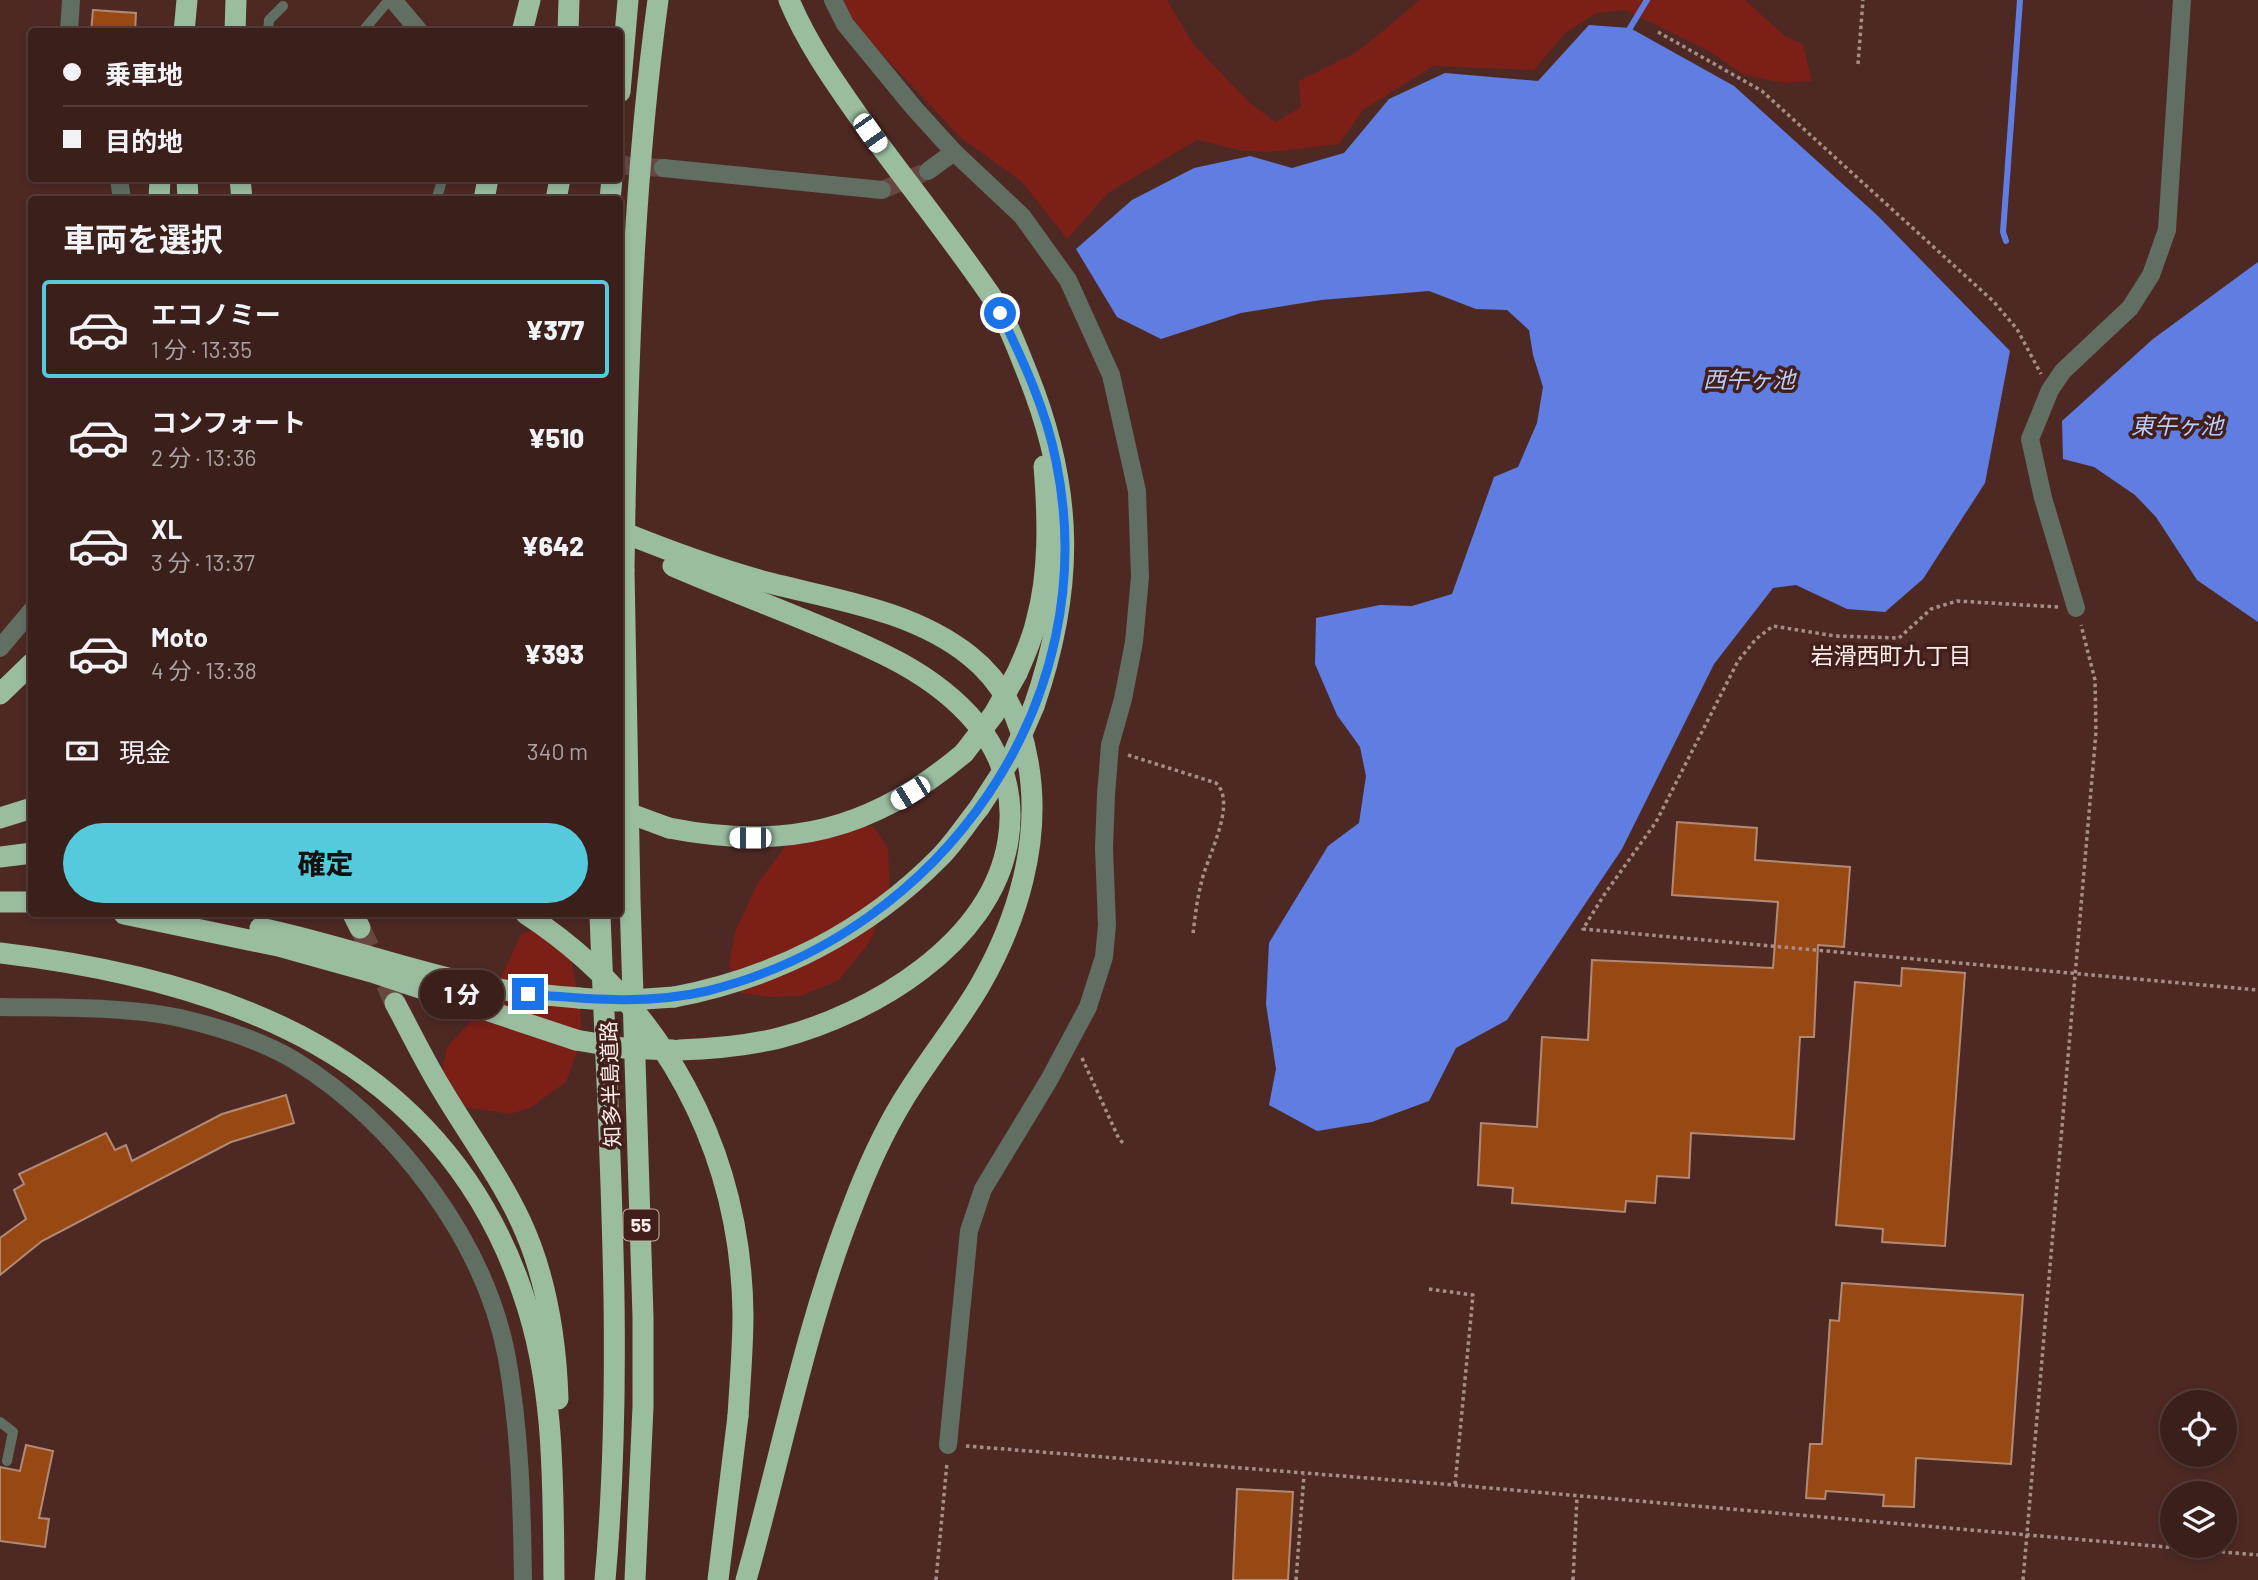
<!DOCTYPE html>
<html lang="ja">
<head>
<meta charset="utf-8">
<style>
  body { margin:0; font-family:Barlow,"Noto Sans JP",sans-serif; background:#452c28; color:#f1f3f6; height:100vh; display:flex; flex-direction:column; font-size:26px; white-space:nowrap }
  * { box-sizing:border-box; margin:0 }
  p { font-size:23px; color:#aba2a3 }
  .icon { flex:none; width:38px; height:38px; fill:none; stroke:currentColor; stroke-width:2; stroke-linecap:round; stroke-linejoin:round }
  .map { position:relative; flex:1; overflow:hidden }
  .side { position:absolute; left:28px; top:196px; width:595px; height:721px; display:flex; flex-direction:column; background:#3a1f1b; border-radius:7px; box-shadow:0 4px 10px #0003,0 0 0 2px #543d3a }
  .side>* { flex:none }
  .hud { position:absolute; left:28px; top:28px; width:595px; height:154px; border-radius:7px; box-shadow:0 4px 10px #0003,0 0 0 2px #543d3a; display:grid; align-content:center; height:154px; padding:0 35px; background:#3a1f1b }
  .fabs { position:absolute; left:2160px; top:1390px; display:grid; gap:14px }
  .fabs a { display:grid; place-items:center; width:77px; height:77px; border-radius:50%; background:#3a1f1b; box-shadow:0 4px 10px #0003,0 0 0 2px #543d3a; font-size:35px }
  .end { position:absolute; width:32px; height:32px; margin:-16px; border:9px solid #1a73e8; background:#fff; box-shadow:0 0 0 4px #fff }
  .from { border-radius:50% }
  .bubble { position:absolute; height:49px; border-radius:24px; background:#3a1f1b; box-shadow:0 4px 10px #0003,0 0 0 2px #543d3a; font-size:23px; font-weight:800; line-height:49px; text-align:center }
  .car { position:absolute; width:21px; height:42px; margin:-21px -10px; border-radius:9px; box-shadow:0 0 5px 2px #0007; background:linear-gradient(#fff 24%,#345 0 40%,#fff 0 76%,#345 0 86%,#fff 0) }
  .hud b { display:flex; align-items:center; gap:24px; height:66px; font-size:26px }
  .hud b+b { border-top:2px solid #543d3a }
  .hud i { width:18px; height:18px; background:#f1f3f6 }
  ul { padding:0; list-style:none }
  li { display:flex; align-items:center; gap:21px; height:98px; margin:0 14px 10px; padding:0 21px; border:4px solid transparent; border-radius:7px }
  li div { flex:1 }
  li b { display:block; font-size:26px }
  li em { font-style:normal; font-weight:800 }
  li.current { border-color:#54cadc }
  li>.icon { width:63px; height:63px; stroke-width:1.5 }
  h2 { padding:0 35px; font-size:32px; line-height:84px }
  .pay { display:flex; align-items:center; gap:18px; height:77px; padding:0 35px; font-size:26px }
  .pay p { margin-inline-start:auto }
  .button { display:flex; gap:14px; margin-top:auto; padding:14px 35px }
  .button a { flex:1; height:80px; border-radius:42px; background:#54cadc; color:#111; font-size:28px; font-weight:800; line-height:80px; text-align:center }
  .map>svg:first-child { display:block }
</style>
</head>
<body>
<div class="map">
<svg width="2258" height="1580" viewBox="0 0 2258 1580">
  <rect width="100%" height="100%" fill="#4e2924"/>
  <g fill="#7b1f17">
    <polygon points="840,0 1167,0 1193,44 1250,103 1275,122 1301,107 1299,81 1357,52 1420,0 1745,0 1786,37 1803,44 1812,81 1784,83 1744,75 1709,51 1625,10 1597,13 1566,32 1534,70 1433,66 1363,110 1339,144 1271,152 1243,151 1197,140 1108,193 1067,239 1022,182 960,137 868,39"/>
    <polygon points="829,824 874,827 888,849 890,895 869,943 839,980 801,996 769,997 741,993 729,967 735,932 757,884 788,843"/>
    <polygon points="546,926 567,940 580,1003 582,1039 566,1082 530,1108 510,1114 457,1106 441,1076 447,1047 473,1019 503,974 521,934"/>
  </g>
  <g fill="#607ee1">
    <polygon points="1589,25 1630,28 1734,86 1877,215 2010,351 1985,483 1923,579 1885,612 1847,609 1796,585 1773,588 1714,664 1622,849 1507,1020 1456,1048 1429,1101 1372,1122 1317,1131 1269,1105 1276,1069 1266,1004 1269,943 1328,846 1359,823 1366,776 1360,747 1337,715 1315,664 1316,618 1380,605 1412,606 1452,594 1494,477 1518,467 1537,423 1543,387 1533,355 1529,330 1507,310 1476,309 1429,291 1321,300 1241,313 1161,339 1117,317 1076,249 1132,200 1194,168 1250,156 1292,168 1344,153 1389,99 1445,73 1538,81"/>
    <polygon points="2258,262 2258,622 2197,580 2156,517 2135,495 2094,467 2063,459 2062,421 2153,339"/>
  </g>
  <g fill="none" stroke-linecap="round" stroke-linejoin="round">
    <g stroke="#607ee1" stroke-width="6">
      <polyline points="1630,28 1647,0"/>
      <polyline points="2006,241 2003,232 2020,0"/>
    </g>
  </g>
  <g fill="#984913" stroke="#b18a76" stroke-width="2">
    <polygon points="93,10 136,13 135,32 91,32"/>
    <polygon points="1677,822 1757,828 1755,860 1850,867 1844,947 1818,945 1814,1037 1800,1037 1794,1139 1691,1133 1689,1178 1657,1176 1655,1203 1626,1201 1625,1212 1512,1203 1513,1188 1478,1185 1481,1123 1537,1127 1542,1037 1588,1040 1592,960 1773,968 1778,902 1672,895"/>
    <polygon points="1902,968 1965,973 1945,1246 1882,1242 1883,1229 1836,1225 1855,982 1901,986"/>
    <polygon points="286,1095 294,1123 231,1142 42,1241 0,1275 0,1238 26,1219 14,1190 24,1184 19,1174 106,1133 115,1150 126,1145 132,1161 222,1114"/>
    <polygon points="1842,1283 2023,1295 2011,1464 1916,1458 1914,1507 1883,1506 1884,1495 1826,1491 1825,1499 1806,1498 1810,1444 1822,1444 1830,1320 1839,1321"/>
    <polygon points="26,1445 53,1451 39,1518 49,1519 45,1547 0,1541 0,1467 20,1471"/>
    <polygon points="1237,1489 1293,1492 1288,1580 1233,1580"/>
  </g>
  <g fill="none" stroke-linecap="round" stroke-linejoin="round">
    <g stroke="#684742" stroke-width="18" stroke-dasharray="18 9" stroke-linecap="butt">
      <polyline points="620,163 628,166 663,168"/>
      <polyline points="882,190 928,171"/>
    </g>
    <polyline stroke="#684742" stroke-width="21" stroke-dasharray="21 10" stroke-linecap="butt" points="360,928 395,1003"/>
    <g stroke="#a78d89" stroke-width="3.5" stroke-dasharray="3.5 3.5" stroke-linecap="butt">
      <polyline points="1658,32 1762,91 1993,301 2017,329 2041,374"/>
      <polyline points="1858,64 1863,0"/>
      <polyline points="2058,607 1957,601 1931,609 1899,638 1835,636 1773,626 1756,639 1738,661 1656,822 1604,895 1583,929 2258,990"/>
      <path d="M 1128,755 L 1216,783 C 1238,804 1206,858 1201,884 C 1197,900 1195,917 1193,934"/>
      <polyline points="1082,1058 1119,1139 1124,1144"/>
      <polyline points="1429,1289 1473,1295 1455,1485"/>
      <polyline points="966,1446 1455,1485 2258,1555"/>
      <polyline points="936,1580 947,1463"/>
      <polyline points="1296,1580 1304,1475"/>
      <polyline points="1573,1580 1577,1497"/>
      <polyline points="2023,1580 2096,732 2095,680 2081,625"/>
    </g>
    <g stroke="#616e62" stroke-width="10">
      <polyline points="268,32 269,20 283,6"/>
      <polyline points="362,32 389,0"/>
      <polyline points="436,200 443,178"/>
      <polyline points="0,1422 13,1432 7,1461"/>
    </g>
    <g stroke="#616e62" stroke-width="18">
      <polyline points="393,0 420,32"/>
      <polyline points="833,0 845,24 914,108 954,152 1022,216 1068,280 1111,375 1137,491 1140,577 1134,642 1123,699 1110,745 1106,795 1104,848 1107,925 1104,957 1088,1007 1049,1080 983,1189 969,1231 948,1445"/>
      <polyline points="69,32 71,0"/>
      <polyline points="663,168 882,190"/>
      <polyline points="928,171 954,152"/>
      <polyline points="119,178 122,200"/>
      <polyline points="2076,608 2043,498 2030,439 2050,390 2063,371 2130,308 2151,275 2167,230 2182,0"/>
      <polyline points="0,648 32,610"/>
      <path d="M 0,1007 C 57,1008 125,1006 180,1018 C 218,1027 260,1040 294,1060 C 395,1122 485,1240 507,1358 C 520,1431 522,1506 523,1580"/>
    </g>
    <g stroke="#9abc9f" stroke-width="21">
      <path d="M 789,0 C 806,41 831,77 857,114 C 900,174 947,232 989,293 C 1006,317 1017,348 1028,375 C 1074,490 1075,588 1034,706"/>
      <polyline points="184,32 187,0"/>
      <polyline points="235,32 236,0"/>
      <polyline points="522,32 530,0"/>
      <polyline points="568,32 569,0"/>
      <polyline points="620,92 628,0"/>
      <polyline points="187,178 188,200"/>
      <polyline points="240,178 242,200"/>
      <polyline points="159,200 160,178"/>
      <polyline points="484,200 488,178"/>
      <polyline points="556,200 560,178"/>
      <polyline points="610,200 612,178"/>
      <path d="M 625,505 C 629,336 635,167 658,0"/>
      <path d="M 620,531 C 669,551 718,569 770,583 C 837,600 914,611 970,656 C 1003,682 1021,720 1028,762 C 1042,839 1018,920 979,987 C 956,1026 926,1062 902,1102 C 882,1135 866,1171 852,1208 C 805,1328 781,1456 746,1580"/>
      <path d="M 673,566 C 717,585 761,602 805,620 C 866,645 932,670 976,723 C 1004,757 1015,798 1008,841 C 991,944 872,1014 779,1038 C 746,1046 712,1049 679,1050"/>
      <polyline points="624,570 630,899 643,1317 643,1407 635,1580"/>
      <path d="M 1017,673 C 1024,657 1032,640 1036,622 C 1050,573 1048,516 1044,466"/>
      <polyline points="0,694 32,663"/>
      <polyline points="0,818 32,808"/>
      <path d="M 669,828 C 786,851 872,831 964,753"/>
      <polyline points="0,857 32,853"/>
      <polyline points="0,902 32,902"/>
      <polyline points="124,914 278,946 328,960 372,972 576,1040"/>
      <polyline points="353,914 360,928"/>
      <path d="M 600,914 C 608,1135 625,1359 605,1580"/>
      <path d="M 260,928 C 332,943 401,968 473,984 C 508,992 543,995 579,998"/>
      <path d="M 0,953 C 229,980 445,1058 524,1297 C 555,1387 553,1486 554,1580"/>
      <path d="M 674,997 C 775,978 867,931 939,858 C 954,843 966,824 979,808"/>
      <path d="M 395,1003 C 410,1031 424,1060 441,1088 C 467,1132 499,1175 521,1222 C 547,1278 556,1338 558,1399"/>
      <polyline points="718,1580 738,1416"/>
    </g>
    <g stroke="#9abc9f" stroke-width="21">
      <polyline points="624,570 625,505"/>
      <polyline points="964,753 994,714 1017,673"/>
      <polyline points="979,808 1012,757 1034,706"/>
      <polyline points="620,810 669,828"/>
      <path d="M 526,914 C 663,1004 741,1150 743,1314 C 743,1348 740,1382 738,1416"/>
      <polyline points="579,998 617,1001 674,997"/>
      <polyline points="576,1040 623,1048 673,1050"/>
    </g>
  </g>
  <g fill="none" stroke-linecap="round" stroke-linejoin="round">
    <path stroke="#1a73e8" stroke-width="9" d="M 528,994 C 588,999 648,1005 707,991 C 941,933 1106,702 1056,461 C 1046,410 1023,360 1000,313"/>
  </g>
  <g text-anchor="middle" stroke-width="7" stroke-linejoin="round" paint-order="stroke">
    <rect fill="#431f1b" stroke="#c5b0ad" stroke-width="2" x="623.5" y="1209.5" width="35" height="31" rx="5"/>
    <g font-size="19" font-weight="bold" fill="#fdeeeb">
      <text x="641" y="1232">55</text>
    </g>
    <g font-size="21" fill="#fdeeeb" stroke="#431f1b">
      <text transform="translate(611 1084) rotate(-92)" y="7">知多半島道路</text>
    </g>
    <g font-size="23" font-style="italic" fill="#b9ccfe" stroke="#431f1b">
      <text x="1749" y="388">西午ヶ池</text>
      <text x="2177" y="434">東午ヶ池</text>
    </g>
    <g font-size="23" fill="#fdeeeb" stroke="#431f1b">
      <text x="1891" y="664">岩滑西町九丁目</text>
    </g>
  </g>
</svg>
<div class="fabs">
<a><svg class="icon" aria-label="locate" viewBox="0 0 24 24"><circle cx="12" cy="12" r="6"/><path d="M12 2v4M12 18v4M2 12h4M18 12h4"/></svg></a>
<a><svg class="icon" aria-label="layers" viewBox="0 0 24 24"><path d="M12 4l9 5-9 5-9-5zM3 14l9 5 9-5"/></svg></a>
</div>
<i class="end from" style="left:1000px;top:313px"></i>
<i class="end" style="left:528px;top:994px"></i>
<div class="bubble" style="left:420px;top:970px;width:84px">1 分</div>
<i class="car" style="left:870px;top:133px;rotate:145deg"></i>
<i class="car" style="left:910px;top:793px;rotate:238deg"></i>
<i class="car" style="left:750px;top:838px;rotate:270deg"></i>
<div class="hud">
<b><i class="from"></i>乗車地</b>
<b><i></i>目的地</b>
</div>
<section class="side">
<h2>車両を選択</h2>
<ul>
<li class="current"><svg class="icon" aria-label="car" viewBox="0 0 24 24"><path d="M5 17H2v-5l4-1 3-4h7l3 4 3 1v5h-3M9 17h6M6 11h13"/><circle cx="7" cy="17" r="2"/><circle cx="17" cy="17" r="2"/></svg><div><b>エコノミー</b><p>1 分 · 13:35</p></div><em>¥377</em></li>
<li><svg class="icon" aria-label="car" viewBox="0 0 24 24"><path d="M5 17H2v-5l4-1 3-4h7l3 4 3 1v5h-3M9 17h6M6 11h13"/><circle cx="7" cy="17" r="2"/><circle cx="17" cy="17" r="2"/></svg><div><b>コンフォート</b><p>2 分 · 13:36</p></div><em>¥510</em></li>
<li><svg class="icon" aria-label="car" viewBox="0 0 24 24"><path d="M5 17H2v-5l4-1 3-4h7l3 4 3 1v5h-3M9 17h6M6 11h13"/><circle cx="7" cy="17" r="2"/><circle cx="17" cy="17" r="2"/></svg><div><b>XL</b><p>3 分 · 13:37</p></div><em>¥642</em></li>
<li><svg class="icon" aria-label="car" viewBox="0 0 24 24"><path d="M5 17H2v-5l4-1 3-4h7l3 4 3 1v5h-3M9 17h6M6 11h13"/><circle cx="7" cy="17" r="2"/><circle cx="17" cy="17" r="2"/></svg><div><b>Moto</b><p>4 分 · 13:38</p></div><em>¥393</em></li>
</ul>
<div class="pay"><svg class="icon" aria-label="cash" viewBox="0 0 24 24"><path d="M3 7h18v10H3z"/><circle cx="12" cy="12" r="2"/></svg>現金<p>340 m</p></div>
<div class="button"><a>確定</a></div>
</section>
</div>
</body>
</html>
